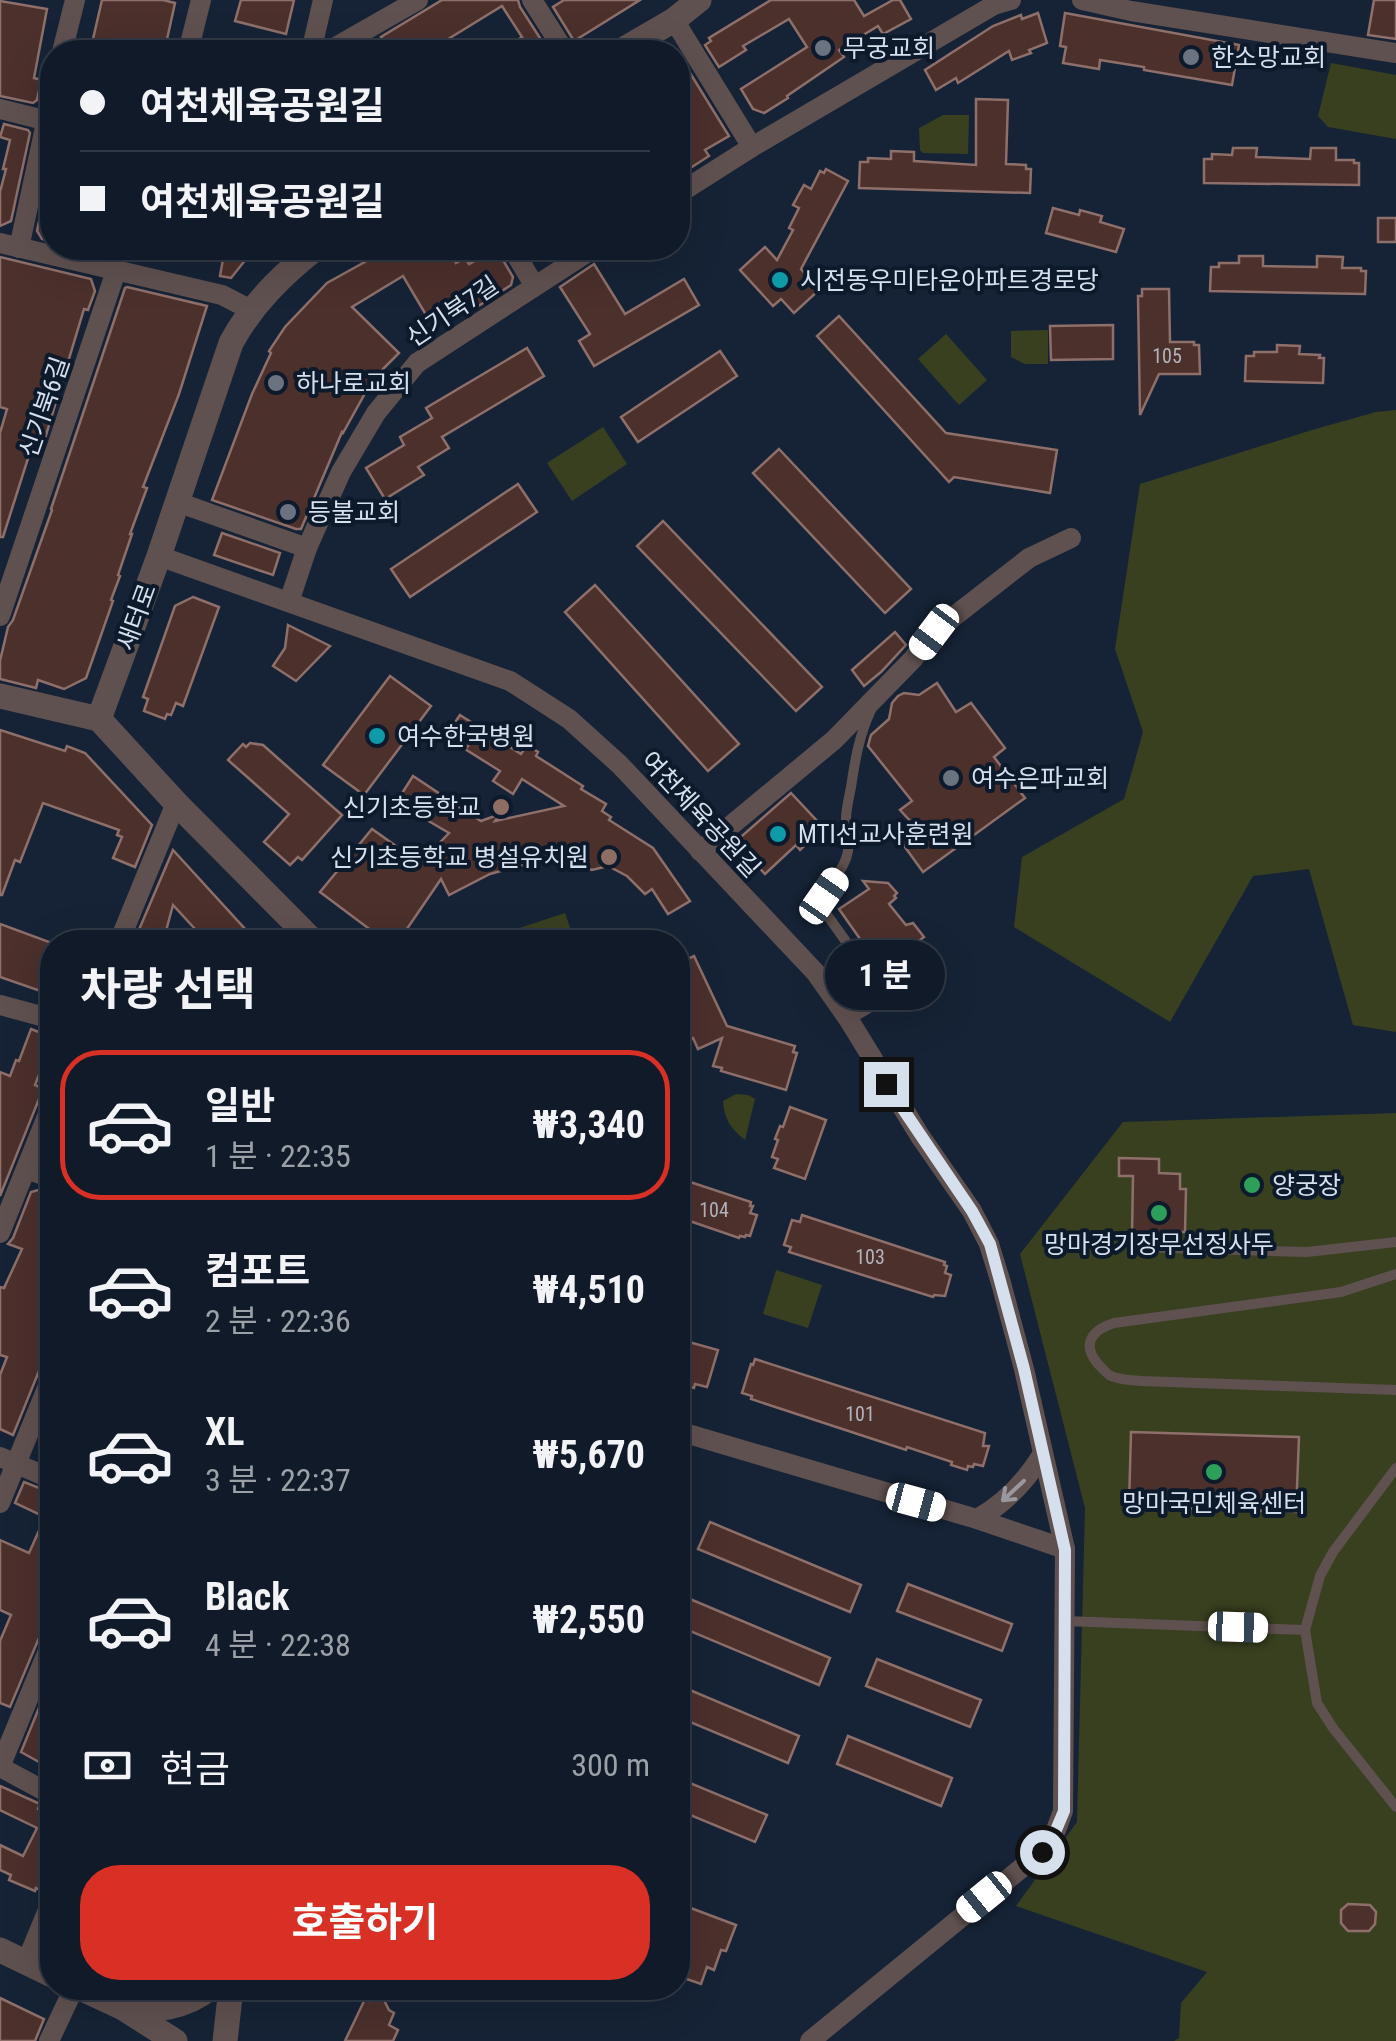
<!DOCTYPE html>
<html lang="ko">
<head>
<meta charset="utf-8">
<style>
  body { margin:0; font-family:"Roboto Condensed","Noto Sans KR",sans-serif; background:#1e2734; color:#f1f3f6; height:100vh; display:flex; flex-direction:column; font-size:38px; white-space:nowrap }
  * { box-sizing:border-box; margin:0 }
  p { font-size:32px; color:#9ca1a8 }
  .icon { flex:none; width:55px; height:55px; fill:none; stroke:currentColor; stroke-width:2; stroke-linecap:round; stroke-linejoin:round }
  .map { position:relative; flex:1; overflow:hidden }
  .sheet { position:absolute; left:40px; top:930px; width:650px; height:1070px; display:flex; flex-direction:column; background:#101a28; border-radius:40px; box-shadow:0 10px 40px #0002,0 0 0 2px #303845 }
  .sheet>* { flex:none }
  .top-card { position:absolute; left:40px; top:40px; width:650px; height:220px; border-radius:40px; box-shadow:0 10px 40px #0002,0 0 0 2px #303845; display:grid; align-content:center; height:220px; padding:0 40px; background:#101a28 }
  .end { position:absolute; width:45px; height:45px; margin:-22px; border:12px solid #d6dfec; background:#111; box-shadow:0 0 0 5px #111 }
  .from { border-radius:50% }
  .bubble { position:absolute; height:70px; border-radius:35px; background:#101a28; box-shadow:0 10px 40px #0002,0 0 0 2px #303845; font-size:32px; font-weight:700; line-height:70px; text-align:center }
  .car { position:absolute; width:30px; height:60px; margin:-30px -15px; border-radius:12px; box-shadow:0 0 8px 2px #0007; background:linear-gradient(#fff 24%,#345 0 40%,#fff 0 76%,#345 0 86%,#fff 0) }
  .top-card b { display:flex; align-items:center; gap:35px; height:95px; font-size:38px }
  .top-card b+b { border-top:2px solid #303845 }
  .top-card i { width:25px; height:25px; background:#f1f3f6 }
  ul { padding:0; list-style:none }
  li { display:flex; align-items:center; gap:30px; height:150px; margin:0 20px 15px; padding:0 20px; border:5px solid transparent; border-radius:40px }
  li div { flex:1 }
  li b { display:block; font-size:38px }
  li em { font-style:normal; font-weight:700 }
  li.selected { border-color:#d93025 }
  li>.icon { width:90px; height:90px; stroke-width:1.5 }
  h2 { padding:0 40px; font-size:45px; line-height:120px }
  .pay { display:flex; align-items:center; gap:25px; height:110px; padding:0 40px; font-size:38px }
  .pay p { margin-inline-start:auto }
  .action { display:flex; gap:20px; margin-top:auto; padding:20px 40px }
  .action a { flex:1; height:115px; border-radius:40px; background:#d93025; color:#fff; font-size:40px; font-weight:700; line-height:115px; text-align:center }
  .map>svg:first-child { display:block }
</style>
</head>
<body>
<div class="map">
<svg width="1396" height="2041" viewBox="0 0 1396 2041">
  <rect width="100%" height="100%" fill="#162336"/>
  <g fill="#384020">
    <polygon points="1331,63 1396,75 1396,139 1328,127 1318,116"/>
    <polygon points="943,115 969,115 968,154 923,153 920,150 919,128"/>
    <polygon points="1048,330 1048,364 1025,364 1011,357 1011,331"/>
    <polygon points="946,334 987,380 959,405 918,359"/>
    <polygon points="1396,410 1396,1032 1353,1025 1309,869 1253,876 1170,1022 1014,927 1022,857 1124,799 1143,732 1115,649 1140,484 1312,430 1376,412"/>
    <polygon points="603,427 627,464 572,501 547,463"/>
    <polygon points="565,913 575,942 477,942"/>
    <path d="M 736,1094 L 748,1095 L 755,1099 L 745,1140 C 731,1129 724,1119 723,1101 Z"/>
    <polygon points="1396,1113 1396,2041 1174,2041 1179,2038 1181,2003 1207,1972 1016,1906 1077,1822 1085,1508 1020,1254 1123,1122"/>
    <polygon points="776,1270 822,1285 808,1328 763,1314"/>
  </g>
  <g fill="#4b302c" stroke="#8e6f6a" stroke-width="2.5">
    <polygon points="102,0 163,0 175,3 166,44 161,43 159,51 144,48 143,52 90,52"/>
    <polygon points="241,0 294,0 286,34 235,21"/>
    <polygon points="442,0 518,0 520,7 549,52 498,52 522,37 502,6 427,52 364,52 383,40 381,37"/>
    <polygon points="564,0 640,0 574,41 553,7"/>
    <polygon points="771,0 854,0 864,16 893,0 900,0 911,19 883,34 878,26 839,50 844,57 787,96 788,98 764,113 753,109 741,89 807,47 789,19 743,46 746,50 719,67 705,45 711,41 709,38"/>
    <polygon points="1374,0 1396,0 1396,39 1368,35"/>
    <polygon points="0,1 47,9 34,78 46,81 39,91 37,100 33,103 0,96"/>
    <polygon points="1038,13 1047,43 1029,50 1031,53 1012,60 1009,51 958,83 956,78 936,90 925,70 993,26 1021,15 1022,19"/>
    <polygon points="1065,13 1239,45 1232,85 1144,70 1144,67 1100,60 1099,69 1063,63 1066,47 1060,46"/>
    <polygon points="682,60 729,136 705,150 709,156 678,176 678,63"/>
    <polygon points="976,99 1008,100 1006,164 1026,165 1026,169 1031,169 1030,193 859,188 860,162 868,162 868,158 891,159 891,151 914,152 914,161 976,165"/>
    <polygon points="4,124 28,130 30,133 11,221 0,226 0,192 6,169 3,169 10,140 0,137"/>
    <polygon points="1233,148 1257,148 1256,157 1310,159 1311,148 1336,148 1336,160 1354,160 1354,163 1359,163 1359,185 1204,183 1204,159 1212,159 1212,154 1232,155"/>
    <polygon points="826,169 848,181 801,269 819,290 794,313 781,299 773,306 740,270 765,247 777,260 793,230 789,228 799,208 793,205 804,185 811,189 820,171 824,173"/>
    <polygon points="50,170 52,171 52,241 42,239 37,231"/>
    <polygon points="1053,208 1079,215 1080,210 1102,216 1100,222 1124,229 1116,252 1046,233"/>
    <rect x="1378" y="218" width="18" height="24"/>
    <polygon points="225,248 255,248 231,278 220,276"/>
    <polygon points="390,248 448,248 456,263 465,258 469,264 498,248 500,255 513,277 511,285 466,314 459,302 429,320 403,276 352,307 399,353 373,379 343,433 342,432 301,529 296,529 212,500 252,394 271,353 269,351 285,327 327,283"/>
    <polygon points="528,248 563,248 565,250 549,261 534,257"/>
    <polygon points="1239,256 1263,256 1263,266 1317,267 1317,256 1343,257 1342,268 1361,268 1361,271 1366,271 1365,294 1210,291 1211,267 1219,267 1219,263 1239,263"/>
    <polygon points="0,257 91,279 95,291 88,310 84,309 40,455 30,452 3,537 0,537 0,433 7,409 0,407"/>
    <polygon points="594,264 625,314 684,279 699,305 594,366 579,341 590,334 560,287"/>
    <polygon points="127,287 207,306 179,394 143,487 147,488 130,534 132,534 118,575 120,576 111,600 113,601 86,678 64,689 38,680 36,688 0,679 0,661 8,627 13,620 52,510 51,509 125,288"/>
    <polygon points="1142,289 1169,289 1170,342 1194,342 1194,345 1199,345 1200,374 1159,374 1140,415 1138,296 1142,296"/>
    <polygon points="839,316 946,433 1057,450 1050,493 954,477 949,482 817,336"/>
    <polygon points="1113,325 1113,359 1051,360 1050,326"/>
    <polygon points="1277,345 1300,346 1299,354 1320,355 1319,358 1324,358 1323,383 1245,381 1246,356 1254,356 1254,352 1277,352"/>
    <polygon points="527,348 544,376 442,437 449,448 418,467 424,475 385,499 366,468 404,445 400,437 432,418 426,408"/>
    <polygon points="720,351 737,376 638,442 621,417"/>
    <polygon points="779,449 911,589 885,613 753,473"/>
    <polygon points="518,484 537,512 410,597 391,569"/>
    <polygon points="663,521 822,687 796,711 637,546"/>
    <polygon points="222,533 280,553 273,575 214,555"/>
    <polygon points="595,585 739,744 708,771 565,612"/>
    <polygon points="193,597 219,607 183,706 176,703 171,715 167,714 165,719 144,711 148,699 143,697 175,606"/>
    <polygon points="288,625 330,646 296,681 273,666 285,648"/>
    <polygon points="895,632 906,645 881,672 864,686 852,670"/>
    <polygon points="390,676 431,706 364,795 323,765"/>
    <polygon points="937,683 956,712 971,703 1005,748 994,757 1025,798 923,872 897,836 913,824 900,810 912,801 868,746 871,735 889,719 892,703 898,696 904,693 919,695"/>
    <polygon points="460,715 521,754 527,745 538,752 536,756 583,786 581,789 606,804 602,811 611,817 609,820 653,848 690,901 668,914 652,889 645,894 627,876 608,866 592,870 581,866 567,857 545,859 490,874 449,895 441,879 398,942 364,942 372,931 320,892 372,829 420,863 449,833 420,816 421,813 399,798 413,776 481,821 500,814 495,821 564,806 522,779 513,794 493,781 500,771 465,749 468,746 448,733"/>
    <polygon points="0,730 65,751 67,746 85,753 152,825 135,867 113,858 122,837 117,835 119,830 43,803 20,862 15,860 2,895 0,895"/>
    <polygon points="250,743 263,745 342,815 302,860 298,857 290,865 264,842 289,814 228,760 243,744 246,747"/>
    <polygon points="791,793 819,823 810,831 815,836 800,850 796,845 765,874 735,842"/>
    <polygon points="173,850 257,942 207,942 173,905 163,942 138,932"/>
    <polygon points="863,881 888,883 897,893 894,896 896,898 889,904 906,925 913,923 924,937 920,940 931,956 891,983 839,909 869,889"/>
    <polygon points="0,924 52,943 52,995 0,977"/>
    <polygon points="687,956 690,958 694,956 727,1026 795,1046 793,1052 797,1053 786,1090 721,1071 722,1068 713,1066 722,1038 698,1049 693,1038 690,1039 678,1011 678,960"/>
    <polygon points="31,1029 52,1037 52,1062 45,1059 35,1085 49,1091 39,1099 0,1196 0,1072 10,1076 16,1060 19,1061"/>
    <polygon points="790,1107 826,1120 805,1179 774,1168 778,1159 772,1157 778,1140 775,1139 780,1126 783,1127"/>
    <polygon points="1119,1158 1159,1159 1159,1173 1180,1174 1180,1189 1186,1189 1185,1232 1169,1232 1168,1236 1132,1236 1133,1176 1119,1176"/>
    <polygon points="678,1178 751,1202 750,1206 753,1206 750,1213 757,1215 750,1236 746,1235 745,1237 740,1236 739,1238 678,1217"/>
    <polygon points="42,1189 52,1192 52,1327 43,1349 47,1351 42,1362 46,1364 39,1371 13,1435 0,1429 0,1375 7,1357 0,1355 0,1287 4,1288 22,1249 8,1244 13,1238 31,1192"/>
    <polygon points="802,1215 945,1262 944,1265 947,1266 945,1273 951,1275 945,1296 934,1295 933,1297 789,1252 791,1247 784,1245 792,1220 800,1222"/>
    <polygon points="678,1339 718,1350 707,1387 695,1384 694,1388 678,1383"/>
    <polygon points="755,1359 985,1433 983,1446 989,1446 983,1466 974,1464 973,1467 968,1466 967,1470 951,1465 952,1462 907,1447 906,1450 888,1444 751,1399 752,1396 742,1393 751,1364 753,1365"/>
    <polygon points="1131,1432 1299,1437 1296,1512 1129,1506"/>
    <polygon points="24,1482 52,1493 52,1607 10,1707 0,1703 0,1641 11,1615 0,1610 0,1540 29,1553 45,1517 15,1503"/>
    <polygon points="710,1522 861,1585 850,1612 698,1549"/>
    <polygon points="908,1584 1012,1624 1002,1651 897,1611"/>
    <polygon points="678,1594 830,1658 819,1685 678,1626"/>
    <polygon points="877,1659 981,1700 970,1727 866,1686"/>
    <polygon points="52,1676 52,1758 48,1767 21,1752"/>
    <polygon points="678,1685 799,1736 788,1763 678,1717"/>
    <polygon points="848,1736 952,1778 941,1806 837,1764"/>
    <polygon points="678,1778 767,1815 755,1842 678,1810"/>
    <polygon points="0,1786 40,1804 38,1809 45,1813 47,1808 52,1809 52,1887 42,1891 36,1888 35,1891 9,1880 11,1875 0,1870 0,1845 23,1856 37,1828 0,1810"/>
    <polygon points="1348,1904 1370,1905 1376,1912 1375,1924 1369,1931 1348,1931 1341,1923 1341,1910"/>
    <polygon points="688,1907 736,1925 726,1951 721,1950 714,1970 707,1967 701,1984 678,1976 678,1953 684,1937 678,1935"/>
    <polygon points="381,1994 389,2010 394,2013 389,2025 398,2030 393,2041 345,2041 365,1999 370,2001"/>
    <polygon points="0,1998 44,2019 35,2041 0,2041"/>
  </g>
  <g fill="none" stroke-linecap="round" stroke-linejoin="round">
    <g stroke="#5f514f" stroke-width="10">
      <path d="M 849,1019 C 862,1012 883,1005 878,987 L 823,909 C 821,887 845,873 848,851 C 849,841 846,830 846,819 C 846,809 849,798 851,787 C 855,760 859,736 871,710"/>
      <polyline points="1135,1247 1307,1252 1396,1242"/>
      <path d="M 1396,1274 L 1341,1292 L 1114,1323 C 1092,1330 1081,1344 1098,1364 C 1099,1365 1108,1375 1109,1375 C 1117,1380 1132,1380 1141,1381 L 1396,1390"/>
      <polyline points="1396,1468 1333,1552 1320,1576 1305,1630 1317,1703 1333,1728 1396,1807"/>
      <polyline points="1065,1621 1305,1630"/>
    </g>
    <g stroke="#5f514f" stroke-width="20">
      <polyline points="532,0 565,52"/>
      <polyline points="1082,0 1131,11 1396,53"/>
      <polyline points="674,20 752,147"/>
      <polyline points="62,52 75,0"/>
      <polyline points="188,52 201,0"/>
      <polyline points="311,52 323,0"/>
      <polyline points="327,52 418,0"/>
      <polyline points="0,109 52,122"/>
      <polyline points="678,194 752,147 994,5 1011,0"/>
      <polyline points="0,243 222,295 251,310"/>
      <polyline points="19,248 52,95"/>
      <polyline points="512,248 534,285"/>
      <polyline points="177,502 307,548"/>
      <polyline points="159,556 510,681 569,719 620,765 816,973 849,1020 920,1136 972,1211 989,1244 1001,1283 1024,1369 1065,1549 1063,1811 1056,1830 1041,1852 810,2041"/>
      <polyline points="289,602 307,548 341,472 376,413 417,363 594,248"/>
      <polyline points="0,616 116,271"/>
      <polyline points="700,851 834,740 913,659 934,632 1029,558 1071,538"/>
      <polyline points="119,942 176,803"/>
      <polyline points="0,1005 52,1019"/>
      <polyline points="26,1169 52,1178"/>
      <polyline points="0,1233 52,1104"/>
      <polyline points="678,1431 977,1519 1065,1549"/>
      <polyline points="0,1457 52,1479"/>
      <polyline points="0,1503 52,1376"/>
      <path d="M 977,1519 C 1004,1504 1026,1481 1042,1455"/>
      <polyline points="0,1767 52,1641"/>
      <polyline points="0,1767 52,1795"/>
      <polyline points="26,1963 52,1900"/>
      <polyline points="49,2041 74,1988"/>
    </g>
    <g stroke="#5f514f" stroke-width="25">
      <polyline points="619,52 674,20 699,0"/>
      <polyline points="0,696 99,719"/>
      <path d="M 314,942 L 176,803 L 99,719 L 159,556 L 231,343 C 252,304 282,275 316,248"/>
      <polyline points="0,1950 52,1975"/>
      <polyline points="80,1988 123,2008 175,2041"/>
      <path d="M 125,2008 C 156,2011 185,2008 210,1988"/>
      <polyline points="225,2041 231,1988"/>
    </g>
  </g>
  <defs><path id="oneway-shaft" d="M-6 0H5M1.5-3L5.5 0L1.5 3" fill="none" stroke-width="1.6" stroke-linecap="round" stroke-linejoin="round" transform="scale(2.5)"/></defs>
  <use stroke="#9a989e" href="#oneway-shaft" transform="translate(1013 1491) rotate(137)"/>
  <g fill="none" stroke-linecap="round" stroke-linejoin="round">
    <polyline stroke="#d6dfec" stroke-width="12" points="886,1084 972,1211 990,1244 1024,1369 1065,1550 1064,1811 1056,1830 1042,1852"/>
  </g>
  <g fill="#6b7280" stroke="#0d1a2c" stroke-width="4">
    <circle cx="823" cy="48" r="10"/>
    <circle cx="1191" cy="57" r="10"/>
    <circle cx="276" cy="383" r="10"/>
    <circle cx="288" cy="512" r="10"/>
    <circle cx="951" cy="778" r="10"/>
  </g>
  <g fill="#0f9aa8" stroke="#0d1a2c" stroke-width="4">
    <circle cx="780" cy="280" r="10"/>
    <circle cx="377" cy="736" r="10"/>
    <circle cx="778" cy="834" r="10"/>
  </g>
  <g fill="#8d6e63" stroke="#0d1a2c" stroke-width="4">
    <circle cx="501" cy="807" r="10"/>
    <circle cx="609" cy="857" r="10"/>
  </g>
  <g fill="#2e9e5b" stroke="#0d1a2c" stroke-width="4">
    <circle cx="1252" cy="1185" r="10"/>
    <circle cx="1159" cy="1213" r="10"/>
    <circle cx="1214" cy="1472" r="10"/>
  </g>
  <g text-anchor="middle" stroke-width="8" stroke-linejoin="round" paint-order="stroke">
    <g font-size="20" fill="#b3b3bc">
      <text x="1167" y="363">105</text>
      <text x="714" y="1217">104</text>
      <text x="870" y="1264">103</text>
      <text x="860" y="1421">101</text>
    </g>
    <g font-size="25" fill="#d6dfec" stroke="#0d1a2c" text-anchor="start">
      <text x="843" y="57">무궁교회</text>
      <text x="1211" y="66">한소망교회</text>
      <text x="800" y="289">시전동우미타운아파트경로당</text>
      <text x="296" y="392">하나로교회</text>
      <text x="308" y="521">등불교회</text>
      <text x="397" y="745">여수한국병원</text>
      <text x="971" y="787">여수은파교회</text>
      <text x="481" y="816" text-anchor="end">신기초등학교</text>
      <text x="798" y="843">MTI선교사훈련원</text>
      <text x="589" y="866" text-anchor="end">신기초등학교 병설유치원</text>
      <text x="1272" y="1194">양궁장</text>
      <text x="1159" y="1253" text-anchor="middle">망마경기장무선정사두</text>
      <text x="1214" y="1512" text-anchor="middle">망마국민체육센터</text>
    </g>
    <g font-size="25" fill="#d6dfec" stroke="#0d1a2c">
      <text transform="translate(452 311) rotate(-34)" y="9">신기북7길</text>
      <text transform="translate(44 407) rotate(-71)" y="9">신기북6길</text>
      <text transform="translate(136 617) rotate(-70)" y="9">새터로</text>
      <text transform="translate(701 814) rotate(47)" y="9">여천체육공원길</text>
    </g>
  </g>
</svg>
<i class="end from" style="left:1042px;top:1852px"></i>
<i class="end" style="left:886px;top:1084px"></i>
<div class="bubble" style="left:825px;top:940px;width:120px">1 분</div>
<i class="car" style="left:934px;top:632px;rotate:217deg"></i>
<i class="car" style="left:824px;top:896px;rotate:35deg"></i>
<i class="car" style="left:916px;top:1502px;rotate:105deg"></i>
<i class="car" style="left:1238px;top:1627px;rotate:92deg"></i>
<i class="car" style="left:984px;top:1897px;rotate:231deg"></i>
<div class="top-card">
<b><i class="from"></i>여천체육공원길</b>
<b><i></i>여천체육공원길</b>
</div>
<section class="sheet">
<h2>차량 선택</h2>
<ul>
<li class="selected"><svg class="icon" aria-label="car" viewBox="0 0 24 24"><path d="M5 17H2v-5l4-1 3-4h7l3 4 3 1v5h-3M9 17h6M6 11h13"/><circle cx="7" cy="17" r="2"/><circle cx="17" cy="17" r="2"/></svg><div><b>일반</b><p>1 분 · 22:35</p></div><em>₩3,340</em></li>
<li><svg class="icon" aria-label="car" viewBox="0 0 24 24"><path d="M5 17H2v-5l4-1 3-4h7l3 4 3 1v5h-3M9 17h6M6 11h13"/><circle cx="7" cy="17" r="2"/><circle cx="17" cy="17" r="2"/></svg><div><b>컴포트</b><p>2 분 · 22:36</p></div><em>₩4,510</em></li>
<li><svg class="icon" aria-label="car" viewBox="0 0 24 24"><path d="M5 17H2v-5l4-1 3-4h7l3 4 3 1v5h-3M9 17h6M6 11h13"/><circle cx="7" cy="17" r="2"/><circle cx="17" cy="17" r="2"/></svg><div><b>XL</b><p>3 분 · 22:37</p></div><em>₩5,670</em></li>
<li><svg class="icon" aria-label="car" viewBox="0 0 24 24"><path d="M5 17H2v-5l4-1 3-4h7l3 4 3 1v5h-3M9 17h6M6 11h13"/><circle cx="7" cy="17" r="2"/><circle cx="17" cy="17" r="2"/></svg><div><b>Black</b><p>4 분 · 22:38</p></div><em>₩2,550</em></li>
</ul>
<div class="pay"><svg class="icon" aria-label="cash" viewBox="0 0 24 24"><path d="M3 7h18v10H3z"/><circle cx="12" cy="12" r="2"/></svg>현금<p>300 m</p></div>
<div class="action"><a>호출하기</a></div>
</section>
</div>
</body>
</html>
